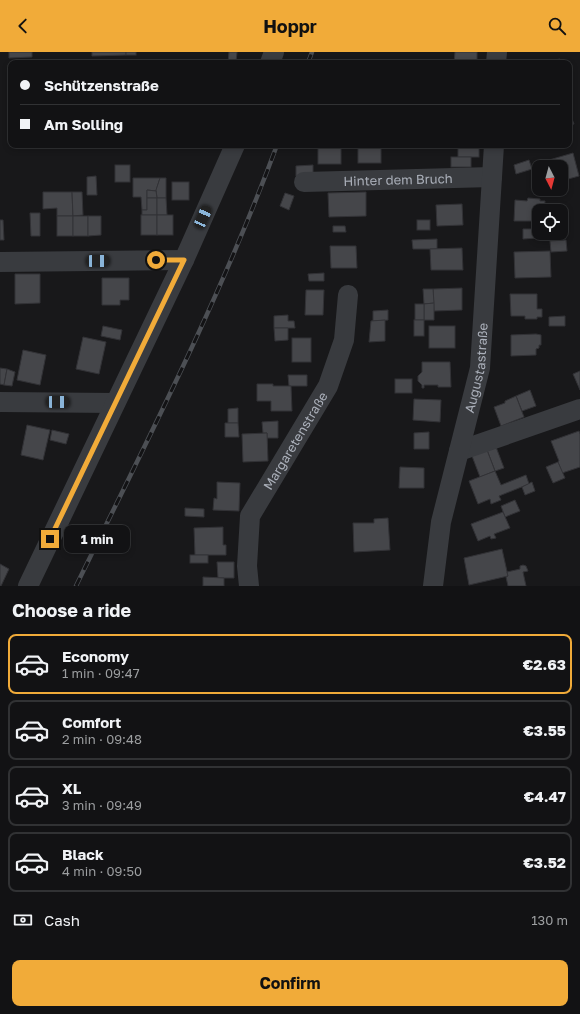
<!DOCTYPE html>
<html lang="en">
<head>
<meta charset="utf-8">
<style>
  body { margin:0; font-family:"Golos Text",sans-serif; background:#1b1b1d; color:#f1f3f6; height:100vh; display:flex; flex-direction:column; font-size:15px; white-space:nowrap }
  * { box-sizing:border-box; margin:0 }
  p { font-size:13px; color:#9c9ea0 }
  .icon { flex:none; width:22px; height:22px; fill:none; stroke:currentColor; stroke-width:2; stroke-linecap:round; stroke-linejoin:round }
  .map { position:relative; height:534px; overflow:hidden }
  .drawer { display:flex; flex-direction:column; background:#121214; flex:1 }
  .drawer>* { flex:none }
  .guide { position:absolute; left:8px; top:8px; width:564px; height:88px; border-radius:8px; box-shadow:0 2px 6px #0003,0 0 0 1px #313234; display:grid; align-content:center; height:88px; padding:0 12px; background:#121214 }
  .needle { width:26px; rotate:174deg }
  .tools { position:absolute; left:532px; top:108px; display:grid; gap:8px }
  .tools a { display:grid; place-items:center; width:36px; height:36px; border-radius:8px; background:#121214; box-shadow:0 2px 6px #0003,0 0 0 1px #313234; font-size:20px }
  .end { position:absolute; width:18px; height:18px; margin:-9px; border:5px solid #f1ab39; background:#111; box-shadow:0 0 0 2px #111 }
  .from { border-radius:50% }
  .bubble { position:absolute; height:28px; border-radius:8px; background:#121214; box-shadow:0 2px 6px #0003,0 0 0 1px #313234; font-size:13px; font-weight:700; line-height:28px; text-align:center }
  .car { position:absolute; width:12px; height:24px; margin:-12px -6px; border-radius:5px; box-shadow:0 0 3px 1px #0007; background:linear-gradient(#222 24%,#8ab4d8 0 40%,#222 0 76%,#8ab4d8 0 86%,#222 0) }
  .guide b { display:flex; align-items:center; gap:14px; height:38px; font-size:15px }
  .guide b+b { border-top:1px solid #313234 }
  .guide i { width:10px; height:10px; background:#f1f3f6 }
  ul { padding:0; list-style:none }
  li { display:flex; align-items:center; gap:12px; height:60px; margin:0 8px 6px; padding:0 4px; border:2px solid #313234; border-radius:8px }
  li div { flex:1 }
  li b { display:block; font-size:15px }
  li em { font-style:normal; font-weight:700 }
  li.selected { border-color:#f1ab39 }
  li>.icon { width:36px; height:36px; stroke-width:1.5 }
  h2 { padding:0 12px; font-size:18px; line-height:48px }
  .pay { display:flex; align-items:center; gap:10px; height:44px; padding:0 12px; font-size:15px }
  .pay p { margin-inline-start:auto }
  .action { display:flex; gap:8px; margin-top:auto; padding:8px 12px }
  .action a { flex:1; height:46px; border-radius:8px; background:#f1ab39; color:#111; font-size:16px; font-weight:700; line-height:46px; text-align:center }
  header { display:flex; justify-content:space-between; align-items:center; height:52px; padding:0 12px; background:#f1ab39; color:#111; font-size:18px; font-weight:700 }
  .map>svg:first-child { display:block }
</style>
</head>
<body>
<header><svg class="icon" aria-label="back" viewBox="0 0 24 24"><path d="M15 5l-7 7 7 7"/></svg>Hoppr<svg class="icon" aria-label="search" viewBox="0 0 24 24"><circle cx="10" cy="10" r="6"/><path d="M15 15l6 6"/></svg></header>
<div class="map">
<svg width="580" height="534" viewBox="0 0 580 534">
  <rect width="100%" height="100%" fill="#18181a"/>
  <g fill="#45464a" stroke="#323236">
    <polygon points="9,0 32,0 32,5 9,6"/>
    <polygon points="92,0 126,0 126,3 92,4"/>
    <rect x="126" y="0" width="10" height="3"/>
    <polygon points="229,0 237,0 236,11 228,11"/>
    <polygon points="455,0 477,0 477,11 454,11"/>
    <polygon points="560,7 561,11 538,11"/>
    <polygon points="572,67 574,72 569,73 569,68"/>
    <rect x="318" y="93" width="23" height="19"/>
    <rect x="358" y="93" width="23" height="18"/>
    <rect x="458" y="93" width="21" height="12"/>
    <polygon points="573,101 579,124 561,129 561,115 540,115 539,111"/>
    <rect x="451" y="105" width="20" height="10"/>
    <polygon points="529,108 532,117 516,122 514,113"/>
    <rect x="115" y="113" width="15" height="17"/>
    <polygon points="313,113 313,123 296,124 296,114"/>
    <polygon points="96,124 97,143 87,143 87,125"/>
    <polygon points="133,126 160,126 156,139 147,138 147,158 142,158 141,145 133,145"/>
    <polygon points="160,126 166,126 166,146 157,146 156,138"/>
    <rect x="172" y="130" width="17" height="18"/>
    <polygon points="147,138 156,139 157,146 147,146"/>
    <polygon points="43,140 72,140 73,164 57,164 57,156 43,157"/>
    <polygon points="72,140 82,140 83,163 73,164"/>
    <polygon points="366,140 366,164 329,165 328,141"/>
    <polygon points="285,141 294,144 289,158 280,154"/>
    <polygon points="147,146 157,146 157,163 142,163 142,158 147,158"/>
    <polygon points="157,146 166,146 167,163 157,163"/>
    <polygon points="528,146 540,147 540,149 545,149 544,159 539,159 539,174 532,173 532,169 514,169 515,148 527,149"/>
    <polygon points="462,152 463,173 437,174 436,153"/>
    <polygon points="30,161 40,161 40,184 31,184"/>
    <rect x="141" y="163" width="16" height="20"/>
    <rect x="157" y="163" width="16" height="20"/>
    <rect x="57" y="164" width="16" height="20"/>
    <rect x="73" y="164" width="15" height="20"/>
    <polygon points="88,164 101,164 101,183 88,184"/>
    <polygon points="0,168 3,168 4,188 0,188"/>
    <rect x="417" y="168" width="13" height="10"/>
    <polygon points="333,174 345,174 346,180 333,180"/>
    <polygon points="523,177 537,177 537,186 523,187"/>
    <polygon points="437,187 437,197 413,197 412,188"/>
    <polygon points="566,188 567,199 551,200 550,189"/>
    <polygon points="330,194 356,194 357,216 331,216"/>
    <polygon points="462,196 463,218 431,218 430,197"/>
    <polygon points="550,199 551,225 515,226 514,200"/>
    <polygon points="324,221 324,229 309,229 308,222"/>
    <polygon points="15,222 40,222 40,251 15,252"/>
    <polygon points="102,226 129,226 129,248 120,248 120,253 102,253"/>
    <polygon points="462,236 462,258 434,259 433,237"/>
    <polygon points="423,237 433,237 434,251 424,252"/>
    <polygon points="306,238 324,238 323,263 305,263"/>
    <polygon points="510,242 537,242 537,257 542,257 542,265 537,265 537,267 525,267 525,264 511,264"/>
    <polygon points="434,251 434,268 424,268 424,252"/>
    <rect x="415" y="252" width="9" height="16"/>
    <polygon points="388,258 388,268 373,269 373,259"/>
    <polygon points="288,263 288,269 294,269 295,276 274,276 274,264"/>
    <polygon points="565,264 565,274 549,274 549,265"/>
    <polygon points="385,268 385,289 369,290 371,269"/>
    <rect x="414" y="268" width="10" height="16"/>
    <polygon points="103,274 122,278 120,288 101,284"/>
    <rect x="429" y="274" width="26" height="22"/>
    <polygon points="274,276 288,276 288,288 275,289"/>
    <polygon points="536,282 541,283 541,293 539,293 539,296 536,297 536,303 511,304 511,283"/>
    <polygon points="83,285 106,290 99,322 76,317"/>
    <rect x="292" y="286" width="19" height="24"/>
    <polygon points="23,298 46,303 40,333 17,328"/>
    <polygon points="422,310 450,310 451,335 438,335 438,333 424,333 424,336 422,336 422,333 418,329 418,324 422,320"/>
    <polygon points="0,316 7,317 4,333 0,332"/>
    <polygon points="7,317 15,320 12,334 4,333"/>
    <polygon points="580,319 580,338 573,322"/>
    <polygon points="288,323 307,323 307,334 289,334"/>
    <rect x="395" y="327" width="17" height="14"/>
    <polygon points="257,332 273,332 273,334 291,334 292,359 271,359 271,349 257,349"/>
    <polygon points="530,338 536,354 522,359 516,344"/>
    <polygon points="516,344 524,365 501,374 494,355 505,351 505,349"/>
    <polygon points="414,347 441,348 440,370 413,368"/>
    <polygon points="238,356 238,371 228,371 228,357"/>
    <polygon points="278,369 278,386 267,386 267,381 263,381 262,370"/>
    <polygon points="225,371 238,371 239,385 225,385"/>
    <polygon points="27,373 50,378 43,408 21,403"/>
    <polygon points="52,378 69,382 66,392 50,388"/>
    <polygon points="579,379 580,382 580,415 562,421 558,410 559,409 551,389"/>
    <polygon points="429,380 429,397 414,397 414,381"/>
    <polygon points="267,381 268,409 243,410 242,382"/>
    <polygon points="496,395 504,416 495,419 487,398"/>
    <polygon points="487,398 495,419 480,425 472,404"/>
    <polygon points="558,410 565,426 553,431 546,415"/>
    <polygon points="400,415 424,416 424,436 399,436"/>
    <polygon points="495,419 501,433 526,423 529,432 499,444 501,448 491,452 490,447 478,452 469,429"/>
    <polygon points="217,430 240,431 239,459 213,458 214,446 217,447"/>
    <polygon points="532,430 535,439 525,443 522,435"/>
    <polygon points="515,448 520,459 505,465 501,454"/>
    <polygon points="185,456 204,457 204,465 185,464"/>
    <polygon points="503,460 510,476 494,482 496,486 491,487 490,484 478,489 471,472"/>
    <polygon points="388,466 390,498 354,500 353,471 374,471 374,467"/>
    <polygon points="223,475 223,493 226,493 226,503 195,503 194,476"/>
    <polygon points="502,497 508,524 469,533 464,506"/>
    <rect x="190" y="503" width="18" height="8"/>
    <polygon points="217,510 234,510 234,526 218,526"/>
    <polygon points="0,512 9,517 1,534 0,534"/>
    <polygon points="523,513 526,514 528,519 523,520 526,534 508,534 506,525 508,524 507,520 520,517 520,514"/>
    <polygon points="203,525 224,526 224,534 203,534"/>
  </g>
  <g fill="none" stroke-linecap="round" stroke-linejoin="round">
    <g stroke="#393b3f" stroke-width="20">
      <polyline points="270,11 274,0"/>
      <polyline points="496,11 497,0"/>
      <path id="s1" d="M 304,130 L 492,125"/>
      <polyline points="0,210 184,208"/>
      <polyline points="0,350 115,351"/>
      <polyline points="459,399 580,357"/>
      <polyline points="28,534 184,208 235,93"/>
      <path id="s2" d="M 249,534 L 247,514 L 250,464 L 328,334 L 344,288 L 348,243"/>
      <path id="s3" d="M 433,534 L 441,470 L 480,316 L 494,93"/>
    </g>
    <g stroke="#4c4f54" stroke-width="4.5">
      <g id="rail">
        <polyline points="308,11 312,0"/>
        <path d="M 76,534 C 147,389 221,245 277,93"/>
      </g>
    </g>
    <use href="#rail" stroke="#131315" stroke-width="3" stroke-dasharray="9" stroke-linecap="butt"/>
  </g>
  <g fill="none" stroke-linecap="round" stroke-linejoin="round">
    <polyline stroke="#f1ab39" stroke-width="5" points="50,487 184,208 156,208"/>
  </g>
  <g text-anchor="middle" stroke-width="3" stroke-linejoin="round" paint-order="stroke">
    <g font-size="13" fill="#abb0ba" stroke="#131315">
      <text dy="5" stroke="none"><textPath href="#s1" startOffset="94">Hinter dem Bruch</textPath></text>
      <text dy="5" stroke="none"><textPath href="#s3" startOffset="223">Augustastraße</textPath></text>
      <text dy="5" stroke="none"><textPath href="#s2" startOffset="158">Margaretenstraße</textPath></text>
    </g>
  </g>
</svg>
<div class="tools">
<a><svg class="needle" viewBox="-14 -14 28 28"><path d="M0-13l5 13h-10z" fill="#e53935"/><path d="M0 13l5-13h-10z" fill="#9c9ea0"/></svg></a>
<a><svg class="icon" aria-label="locate" viewBox="0 0 24 24"><circle cx="12" cy="12" r="6"/><path d="M12 2v4M12 18v4M2 12h4M18 12h4"/></svg></a>
</div>
<i class="end from" style="left:156px;top:208px"></i>
<i class="end" style="left:50px;top:487px"></i>
<div class="bubble" style="left:64px;top:473px;width:66px">1 min</div>
<i class="car" style="left:203px;top:165px;rotate:24deg"></i>
<i class="car" style="left:98px;top:209px;rotate:89deg"></i>
<i class="car" style="left:58px;top:350px;rotate:91deg"></i>
<div class="guide">
<b><i class="from"></i>Schützenstraße</b>
<b><i></i>Am Solling</b>
</div>
</div>
<section class="drawer">
<h2>Choose a ride</h2>
<ul>
<li class="selected"><svg class="icon" aria-label="car" viewBox="0 0 24 24"><path d="M5 17H2v-5l4-1 3-4h7l3 4 3 1v5h-3M9 17h6M6 11h13"/><circle cx="7" cy="17" r="2"/><circle cx="17" cy="17" r="2"/></svg><div><b>Economy</b><p>1 min · 09:47</p></div><em>€2.63</em></li>
<li><svg class="icon" aria-label="car" viewBox="0 0 24 24"><path d="M5 17H2v-5l4-1 3-4h7l3 4 3 1v5h-3M9 17h6M6 11h13"/><circle cx="7" cy="17" r="2"/><circle cx="17" cy="17" r="2"/></svg><div><b>Comfort</b><p>2 min · 09:48</p></div><em>€3.55</em></li>
<li><svg class="icon" aria-label="car" viewBox="0 0 24 24"><path d="M5 17H2v-5l4-1 3-4h7l3 4 3 1v5h-3M9 17h6M6 11h13"/><circle cx="7" cy="17" r="2"/><circle cx="17" cy="17" r="2"/></svg><div><b>XL</b><p>3 min · 09:49</p></div><em>€4.47</em></li>
<li><svg class="icon" aria-label="car" viewBox="0 0 24 24"><path d="M5 17H2v-5l4-1 3-4h7l3 4 3 1v5h-3M9 17h6M6 11h13"/><circle cx="7" cy="17" r="2"/><circle cx="17" cy="17" r="2"/></svg><div><b>Black</b><p>4 min · 09:50</p></div><em>€3.52</em></li>
</ul>
<div class="pay"><svg class="icon" aria-label="cash" viewBox="0 0 24 24"><path d="M3 7h18v10H3z"/><circle cx="12" cy="12" r="2"/></svg>Cash<p>130 m</p></div>
<div class="action"><a>Confirm</a></div>
</section>
</body>
</html>
